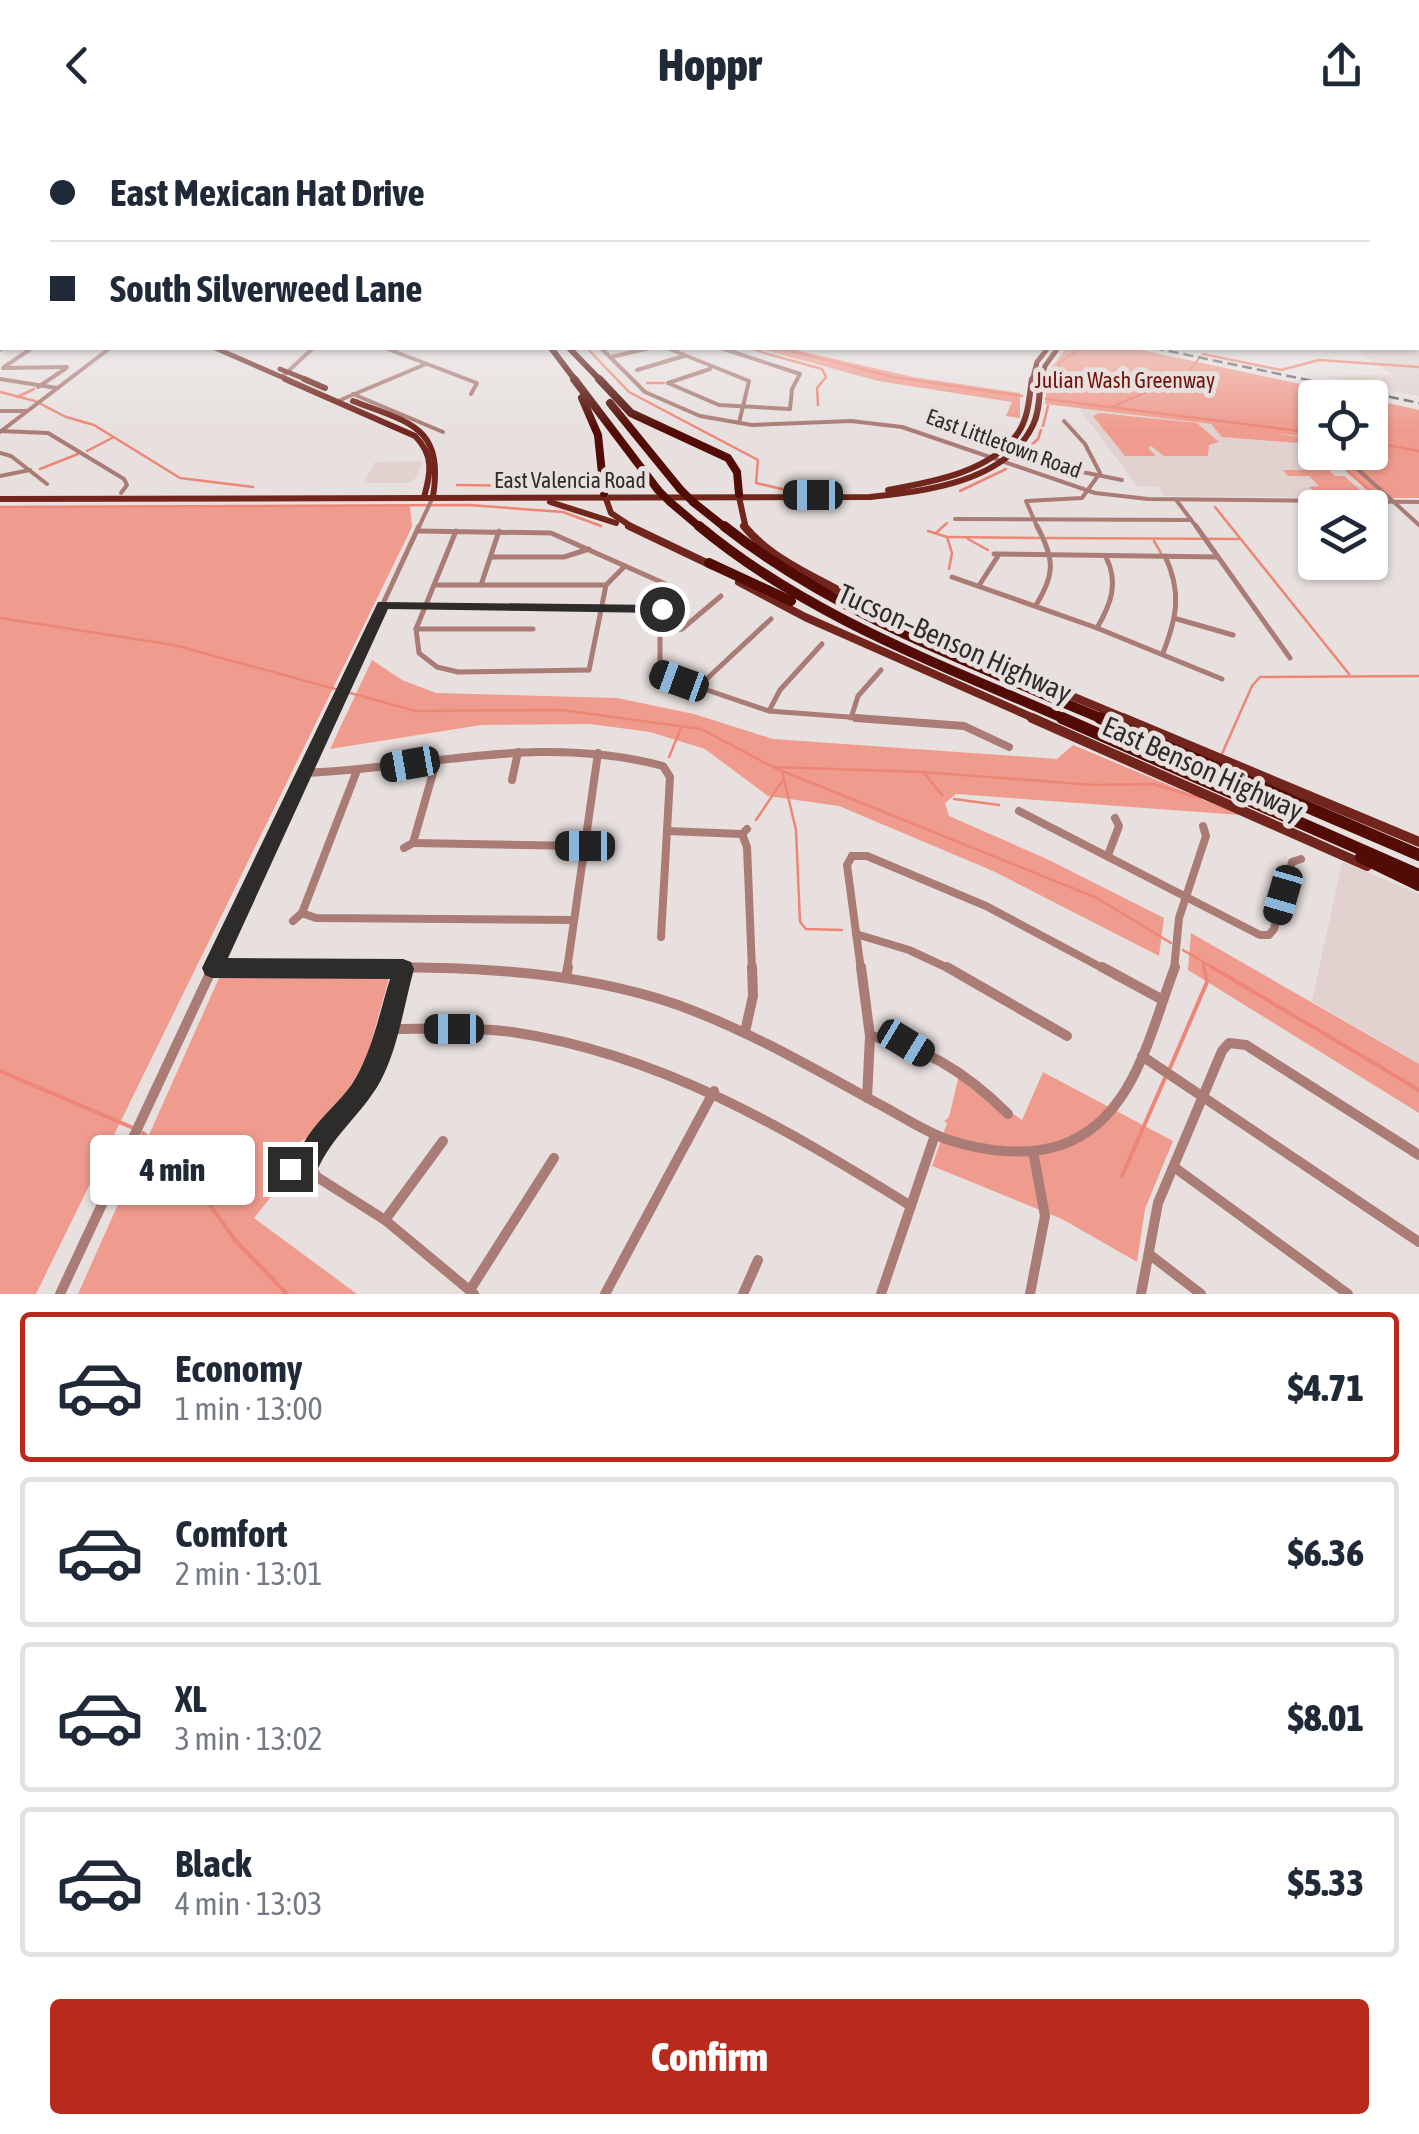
<!DOCTYPE html>
<html lang="en">
<head>
<meta charset="utf-8">
<style>
  body { margin:0; font-family:"Asap Condensed",sans-serif; background:#f6f6f7; color:#1f2937; height:100vh; display:flex; flex-direction:column; font-size:38px; white-space:nowrap }
  * { box-sizing:border-box; margin:0 }
  p { font-size:32px; color:#747a83 }
  .icon { flex:none; width:55px; height:55px; fill:none; stroke:currentColor; stroke-width:2; stroke-linecap:round; stroke-linejoin:round }
  .map { position:relative; height:1164px; overflow:hidden }
  .details { display:flex; flex-direction:column; background:#fff; flex:1 }
  .details>* { flex:none }
  .banner { position:absolute; left:0px; top:0px; width:1420px; height:220px; box-shadow:0 2px 8px #0004; display:grid; align-content:center; height:220px; padding:0 50px; background:#fff }
  .fabs { position:absolute; left:1298px; top:250px; display:grid; gap:20px }
  .fabs a { display:grid; place-items:center; width:90px; height:90px; border-radius:10px; background:#fff; box-shadow:0 2px 8px #0004; font-size:50px }
  .end { position:absolute; width:45px; height:45px; margin:-22px; border:12px solid #2e2c2b; background:#fff; box-shadow:0 0 0 5px #fff }
  .from { border-radius:50% }
  .bubble { position:absolute; height:70px; border-radius:10px; background:#fff; box-shadow:0 2px 8px #0004; font-size:32px; font-weight:800; line-height:70px; text-align:center }
  .car { position:absolute; width:30px; height:60px; margin:-30px -15px; border-radius:12px; box-shadow:0 0 8px 2px #0007; background:linear-gradient(#222 24%,#8ab4d8 0 40%,#222 0 76%,#8ab4d8 0 86%,#222 0) }
  .banner b { display:flex; align-items:center; gap:35px; height:95px; font-size:38px }
  .banner b+b { border-top:2px solid #e0e1e3 }
  .banner i { width:25px; height:25px; background:#1f2937 }
  ul { padding:18px 0 0; list-style:none }
  li { display:flex; align-items:center; gap:30px; height:150px; margin:0 20px 15px; padding:0 30px; border:5px solid #e0e1e3; border-radius:10px }
  li div { flex:1 }
  li b { display:block; font-size:38px }
  li em { font-style:normal; font-weight:800 }
  li.active { border-color:#b72a1c }
  li>.icon { width:90px; height:90px; stroke-width:1.5 }
  .button { display:flex; gap:20px; margin-top:auto; padding:20px 50px }
  .button a { flex:1; height:115px; border-radius:10px; background:#b72a1c; color:#fff; font-size:40px; font-weight:800; line-height:115px; text-align:center }
  header { display:flex; justify-content:space-between; align-items:center; height:130px; padding:0 50px; background:#fff; font-size:45px; font-weight:800 }
  .map>svg:first-child { display:block }
</style>
</head>
<body>
<header><svg class="icon" aria-label="back" viewBox="0 0 24 24"><path d="M15 5l-7 7 7 7"/></svg>Hoppr<svg class="icon" aria-label="share" viewBox="0 0 24 24"><path d="M12 15V3M7 8l5-5 5 5M5 13v7h14v-7"/></svg></header>
<div class="map">
<svg width="1419" height="1164" viewBox="0 0 1419 1164">
  <rect width="100%" height="100%" fill="#e7e0df"/>
  <g fill="#e1d2cf">
    <polygon points="1419,192 1419,266 1322,246 1392,245 1353,218 1418,218"/>
    <polygon points="1078,277 1308,307 1315,313 1315,322 1325,323 1376,368 1164,366 1158,357 1137,356"/>
    <polygon points="423,331 415,349 408,353 364,353 375,332"/>
    <polygon points="1342,732 1419,764 1419,934 1312,871"/>
  </g>
  <g fill="#ef9c8e">
    <polygon points="757,218 787,218 913,247 1020,263 1020,288 1006,286 1012,272 878,251"/>
    <polygon points="1067,218 1132,218 1361,267 1315,268 1315,313 1308,307 1273,303 1304,308 1315,322 1330,332 1327,332 1330,336 1317,336 1313,331 1318,330 1298,313 1222,307 1211,294 1045,274 1049,240"/>
    <polygon points="1370,269 1419,280 1419,368 1376,368 1325,323 1370,322"/>
    <polygon points="1099,283 1197,293 1219,312 1209,315 1208,326 1164,326 1151,316 1148,318 1156,326 1125,326 1093,286"/>
    <polygon points="1283,340 1329,340 1335,346 1344,346 1368,367 1321,367 1309,357 1319,356 1309,346 1288,346"/>
    <polygon points="410,376 412,397 36,1164 0,1164 0,378"/>
    <polygon points="372,530 402,550 436,563 617,568 694,584 773,609 1057,629 1073,615 1240,685 956,664 945,673 949,686 1047,729 1164,788 1159,826 993,741 839,676 768,666 705,619 650,602 590,594 481,595 330,619"/>
    <polygon points="1191,803 1419,934 1419,983 1188,840"/>
    <polygon points="219,848 389,848 367,928 348,960 308,1007 283,1022 275,1040 275,1062 254,1088 357,1164 78,1164"/>
    <polygon points="1043,942 1173,1011 1145,1079 1137,1132 1062,1089 932,1036 947,993 944,991 949,987 959,945 1022,990"/>
  </g>
  <g fill="none" stroke-linecap="round" stroke-linejoin="round">
    <g stroke="#ed8676" stroke-width="2.5">
      <polyline points="587,218 629,262 758,330 756,353 782,359"/>
      <polyline points="750,218 762,222"/>
      <polyline points="780,218 893,247 1022,266"/>
      <polyline points="764,223 822,239 826,247 817,258 818,275"/>
      <polyline points="1203,224 1281,240 1319,230 1419,237"/>
      <polyline points="647,253 664,253"/>
      <polyline points="1053,255 1059,233 1080,218"/>
      <polyline points="0,262 35,271 66,287 94,295 180,348 253,357"/>
      <polyline points="17,267 34,259"/>
      <polyline points="1046,269 1315,303"/>
      <polyline points="1114,276 1186,245 1200,227"/>
      <polyline points="1043,296 1048,276"/>
      <polyline points="1304,304 1315,312"/>
      <polyline points="1370,312 1419,321"/>
      <polyline points="87,321 112,308"/>
      <polyline points="1327,322 1345,338"/>
      <polyline points="1015,330 1038,309 1041,300"/>
      <polyline points="40,339 78,324"/>
      <polyline points="1348,341 1378,368"/>
      <polyline points="457,355 595,357"/>
      <polyline points="960,361 1006,339"/>
      <polyline points="0,377 469,375 563,382 601,396"/>
      <polyline points="1215,377 1349,544"/>
      <polyline points="928,401 947,407 952,423 949,439"/>
      <polyline points="937,402 947,393"/>
      <polyline points="947,407 1039,408"/>
      <polyline points="1047,408 1240,409"/>
      <polyline points="968,409 988,420"/>
      <polyline points="1154,411 1161,423"/>
      <polyline points="0,488 174,515 416,581 562,580 701,599 773,637 923,642 1093,655 1153,654 1200,668"/>
      <polyline points="1221,626 1252,556 1260,547 1419,546"/>
      <polyline points="669,627 681,598"/>
      <polyline points="775,638 1097,768 1171,813"/>
      <polyline points="782,641 796,700 800,792 806,799 842,800"/>
      <polyline points="924,643 942,665"/>
      <polyline points="954,669 999,675"/>
      <polyline points="756,690 783,650"/>
      <polyline points="1183,820 1217,840"/>
      <polyline points="1203,833 1204,840"/>
    </g>
    <g stroke="#ed8676" stroke-width="4">
      <polyline points="1212,837 1419,960"/>
      <polyline points="1170,938 1207,852 1204,837"/>
      <polyline points="0,941 131,997"/>
      <polyline points="143,1003 189,1046 235,1110 287,1164"/>
      <polyline points="1122,1046 1165,948"/>
    </g>
    <g stroke="#aa7c75" stroke-width="4">
      <polyline points="385,218 477,253 471,264"/>
      <polyline points="601,218 645,262 700,286 752,295 851,291 902,297 1095,363 1148,369 1419,372"/>
      <polyline points="667,218 749,251 739,293"/>
      <polyline points="0,220 4,218"/>
      <polyline points="611,227 650,218"/>
      <polyline points="4,237 32,218"/>
      <polyline points="3,238 67,237"/>
      <polyline points="637,240 684,226"/>
      <polyline points="282,247 313,218"/>
      <polyline points="0,249 57,258"/>
      <polyline points="668,253 719,275 790,279 792,259 800,244 721,218"/>
      <polyline points="668,253 710,239"/>
      <polyline points="38,257 65,239"/>
      <polyline points="353,264 443,302"/>
      <polyline points="338,271 426,234"/>
      <polyline points="0,281 26,281"/>
      <polyline points="0,301 48,303 124,349 127,355 121,363"/>
      <polyline points="0,302 110,218"/>
      <polyline points="1339,322 1419,395"/>
      <polyline points="0,323 11,326 47,354"/>
      <polyline points="1039,324 1082,342 1122,350"/>
      <polyline points="0,346 30,340"/>
      <polyline points="1177,371 1198,399"/>
      <polyline points="955,389 1191,390"/>
      <polyline points="418,399 433,367"/>
      <polyline points="1038,399 1026,371 1082,368 1100,343 1085,314 1064,291"/>
    </g>
    <g stroke="#aa7c75" stroke-width="5">
      <polyline points="1196,396 1290,528"/>
      <polyline points="418,401 551,403 670,456 673,462"/>
      <polyline points="456,401 416,499 419,523 437,537 458,542 589,540"/>
      <polyline points="994,424 1218,427"/>
      <polyline points="491,427 564,427 589,419"/>
      <polyline points="952,447 1097,498 1222,549"/>
      <polyline points="980,454 998,426"/>
      <polyline points="434,455 606,455"/>
      <polyline points="481,455 499,401"/>
      <polyline points="382,475 660,478"/>
      <path d="M 1036,475 C 1056,443 1054,428 1037,396"/>
      <polyline points="1177,489 1233,505"/>
      <path d="M 1097,498 C 1111,474 1119,453 1106,427"/>
      <polyline points="416,499 533,499"/>
      <polyline points="662,502 682,499 721,466"/>
      <path d="M 1163,523 C 1177,487 1182,462 1165,426"/>
      <polyline points="589,540 606,455 625,436"/>
      <polyline points="660,544 769,581 888,590"/>
      <polyline points="660,544 660,478 664,475"/>
      <polyline points="698,557 771,489"/>
      <polyline points="769,581 780,560 822,514"/>
      <polyline points="851,588 858,566 881,540"/>
      <polyline points="329,590 419,396"/>
    </g>
    <g stroke="#aa7c75" stroke-width="8">
      <polyline points="856,588 964,596 1009,617"/>
      <path d="M 304,643 C 429,638 538,603 663,636 L 670,647 L 661,807"/>
      <polyline points="512,650 518,622"/>
      <polyline points="1019,681 1260,805 1269,805 1274,799 1292,732 1301,729"/>
      <polyline points="667,701 742,704 747,699"/>
      <polyline points="742,704 747,717 752,840"/>
      <polyline points="413,713 585,716"/>
      <polyline points="404,718 413,713 437,629"/>
      <polyline points="1108,725 1119,696 1115,688"/>
      <polyline points="852,726 867,726 986,776 1106,840"/>
      <polyline points="852,726 847,735 861,840"/>
      <polyline points="302,783 316,788 574,790"/>
      <polyline points="302,783 356,643"/>
      <polyline points="293,791 302,783"/>
      <polyline points="856,804 909,820 952,840"/>
      <polyline points="212,838 392,840"/>
      <polyline points="212,840 330,588"/>
      <polyline points="567,840 598,623"/>
      <polyline points="1174,840 1179,788 1206,706 1203,696"/>
    </g>
    <g stroke="#aa7c75" stroke-width="10">
      <polyline points="861,837 870,906 867,968"/>
      <polyline points="947,837 1067,906"/>
      <polyline points="1102,837 1161,869"/>
      <path d="M 212,838 C 365,840 531,824 678,875 C 747,900 811,937 875,972 C 899,984 924,1002 949,1010 C 983,1021 1026,1027 1061,1015 C 1134,990 1150,902 1175,837"/>
      <polyline points="566,848 568,837"/>
      <path d="M 389,899 C 430,899 471,897 512,902 C 661,924 785,998 911,1076"/>
      <polyline points="745,902 753,866 752,837"/>
      <path d="M 870,906 C 924,915 970,946 1008,984"/>
      <polyline points="1142,926 1419,1112"/>
      <polyline points="308,1032 317,1047 385,1090 474,1164"/>
      <polyline points="1174,1037 1348,1164"/>
      <path d="M 291,1039 L 308,1032 C 318,1001 346,984 364,957 C 387,922 394,879 403,839"/>
      <polyline points="385,1090 443,1011"/>
      <polyline points="1149,1124 1201,1164"/>
      <polyline points="470,1160 554,1028"/>
      <polyline points="60,1164 213,837"/>
      <polyline points="605,1164 714,961"/>
      <polyline points="743,1164 758,1130"/>
      <polyline points="881,1164 935,1005"/>
      <polyline points="1030,1164 1045,1086 1033,1021"/>
      <polyline points="1141,1164 1158,1073 1222,921 1229,913 1246,915 1419,1025"/>
    </g>
    <g stroke="#71251c" stroke-width="5">
      <polyline points="215,218 291,251"/>
      <polyline points="280,239 310,251"/>
      <polyline points="1032,251 1037,232 1048,218"/>
      <polyline points="1041,251 1045,236 1058,218"/>
    </g>
    <g stroke="#71251c" stroke-width="6">
      <path d="M 285,249 L 415,306 C 434,325 431,343 424,367"/>
      <polyline points="304,249 325,258"/>
      <path d="M 353,271 C 410,293 444,296 433,367"/>
      <path d="M 888,360 C 932,352 991,342 1018,303 C 1029,287 1029,267 1032,249"/>
      <polyline points="605,366 611,383 635,399"/>
      <polyline points="739,367 746,399"/>
      <path d="M 0,369 L 870,367 C 926,361 1006,352 1033,295 C 1040,281 1039,264 1041,249"/>
      <polyline points="550,372 616,393"/>
    </g>
    <g stroke="#71251c" stroke-width="8">
      <polyline points="629,396 713,436"/>
      <path d="M 744,396 C 769,427 811,446 846,464 C 938,512 1034,550 1129,590"/>
      <polyline points="739,452 805,487 1038,590"/>
    </g>
    <g stroke="#71251c" stroke-width="10">
      <polyline points="1032,588 1367,736"/>
      <polyline points="1123,588 1419,712"/>
    </g>
    <g stroke="#520b05" stroke-width="6">
      <polyline points="551,218 576,251"/>
      <polyline points="569,218 601,251"/>
    </g>
    <g stroke="#520b05" stroke-width="8">
      <polyline points="574,249 658,360"/>
      <polyline points="599,249 631,283 728,328 737,342 739,364"/>
      <polyline points="582,268 598,305 604,363"/>
      <polyline points="610,273 680,359"/>
      <polyline points="670,372 702,399"/>
      <polyline points="693,372 727,399"/>
    </g>
    <g stroke="#520b05" stroke-width="10">
      <path d="M 699,396 C 807,486 940,534 1067,590"/>
      <path d="M 724,396 C 837,485 974,534 1105,590"/>
      <polyline points="709,433 791,471"/>
    </g>
    <g stroke="#520b05" stroke-width="12">
      <polyline points="1062,588 1419,745"/>
      <polyline points="1100,588 1419,725"/>
      <polyline points="1361,727 1419,755"/>
    </g>
    <polyline stroke="#696564" stroke-width="2.5" stroke-dasharray="10 5" stroke-linecap="butt" points="1154,218 1419,273"/>
    <g stroke="#520b05" stroke-width="8">
      <polyline points="680,359 693,372"/>
      <polyline points="658,360 670,372"/>
    </g>
  </g>
  <linearGradient id="sky" x2="0" y2="1"><stop stop-color="#aaa2ba"/><stop offset="0.46" stop-color="#f4f1f1"/><stop offset="1" stop-color="#f4f1f1" stop-opacity="0"/></linearGradient>
  <rect width="1419" height="300" fill="url(#sky)"/>
  <path fill="#2e2c2b" d="M 378,472 L 662,475 L 669,479 L 662,483 L 388,479 L 228,828 L 403,829 L 411,832 L 414,839 C 404,875 398,919 380,952 C 362,984 331,1007 317,1041 L 290,1052 L 282,1048 L 278,1039 L 282,1030 L 299,1023 C 310,995 335,978 352,954 C 372,923 379,884 390,849 L 212,848 L 205,845 L 202,838 Z"/>
  <g text-anchor="middle" stroke-width="10" stroke-linejoin="round" paint-order="stroke">
    <g font-size="22" fill="#6f130b" stroke="#e7e0df">
      <text x="1125" y="258">Julian Wash Greenway</text>
    </g>
    <g font-size="22" fill="#2e2c2b" stroke="#e7e0df">
      <text transform="translate(1004 313) rotate(20)" y="8">East Littletown Road</text>
      <text x="570" y="358">East Valencia Road</text>
    </g>
    <g font-size="28" fill="#2e2c2b" stroke="#e7e0df">
      <text transform="translate(955 513) rotate(24)" y="10">Tucson–Benson Highway</text>
      <text transform="translate(1203 638) rotate(24)" y="10">East Benson Highway</text>
    </g>
  </g>
</svg>
<div class="fabs">
<a><svg class="icon" aria-label="locate" viewBox="0 0 24 24"><circle cx="12" cy="12" r="6"/><path d="M12 2v4M12 18v4M2 12h4M18 12h4"/></svg></a>
<a><svg class="icon" aria-label="layers" viewBox="0 0 24 24"><path d="M12 4l9 5-9 5-9-5zM3 14l9 5 9-5"/></svg></a>
</div>
<i class="end from" style="left:662px;top:479px"></i>
<i class="end" style="left:290px;top:1039px"></i>
<div class="bubble" style="left:90px;top:1005px;width:165px">4 min</div>
<i class="car" style="left:813px;top:365px;rotate:270deg"></i>
<i class="car" style="left:679px;top:551px;rotate:290deg"></i>
<i class="car" style="left:410px;top:634px;rotate:260deg"></i>
<i class="car" style="left:585px;top:716px;rotate:270deg"></i>
<i class="car" style="left:1283px;top:765px;rotate:196deg"></i>
<i class="car" style="left:454px;top:899px;rotate:270deg"></i>
<i class="car" style="left:906px;top:913px;rotate:121deg"></i>
<div class="banner">
<b><i class="from"></i>East Mexican Hat Drive</b>
<b><i></i>South Silverweed Lane</b>
</div>
</div>
<section class="details">
<ul>
<li class="active"><svg class="icon" aria-label="car" viewBox="0 0 24 24"><path d="M5 17H2v-5l4-1 3-4h7l3 4 3 1v5h-3M9 17h6M6 11h13"/><circle cx="7" cy="17" r="2"/><circle cx="17" cy="17" r="2"/></svg><div><b>Economy</b><p>1 min · 13:00</p></div><em>$4.71</em></li>
<li><svg class="icon" aria-label="car" viewBox="0 0 24 24"><path d="M5 17H2v-5l4-1 3-4h7l3 4 3 1v5h-3M9 17h6M6 11h13"/><circle cx="7" cy="17" r="2"/><circle cx="17" cy="17" r="2"/></svg><div><b>Comfort</b><p>2 min · 13:01</p></div><em>$6.36</em></li>
<li><svg class="icon" aria-label="car" viewBox="0 0 24 24"><path d="M5 17H2v-5l4-1 3-4h7l3 4 3 1v5h-3M9 17h6M6 11h13"/><circle cx="7" cy="17" r="2"/><circle cx="17" cy="17" r="2"/></svg><div><b>XL</b><p>3 min · 13:02</p></div><em>$8.01</em></li>
<li><svg class="icon" aria-label="car" viewBox="0 0 24 24"><path d="M5 17H2v-5l4-1 3-4h7l3 4 3 1v5h-3M9 17h6M6 11h13"/><circle cx="7" cy="17" r="2"/><circle cx="17" cy="17" r="2"/></svg><div><b>Black</b><p>4 min · 13:03</p></div><em>$5.33</em></li>
</ul>
<div class="button"><a>Confirm</a></div>
</section>
</body>
</html>
